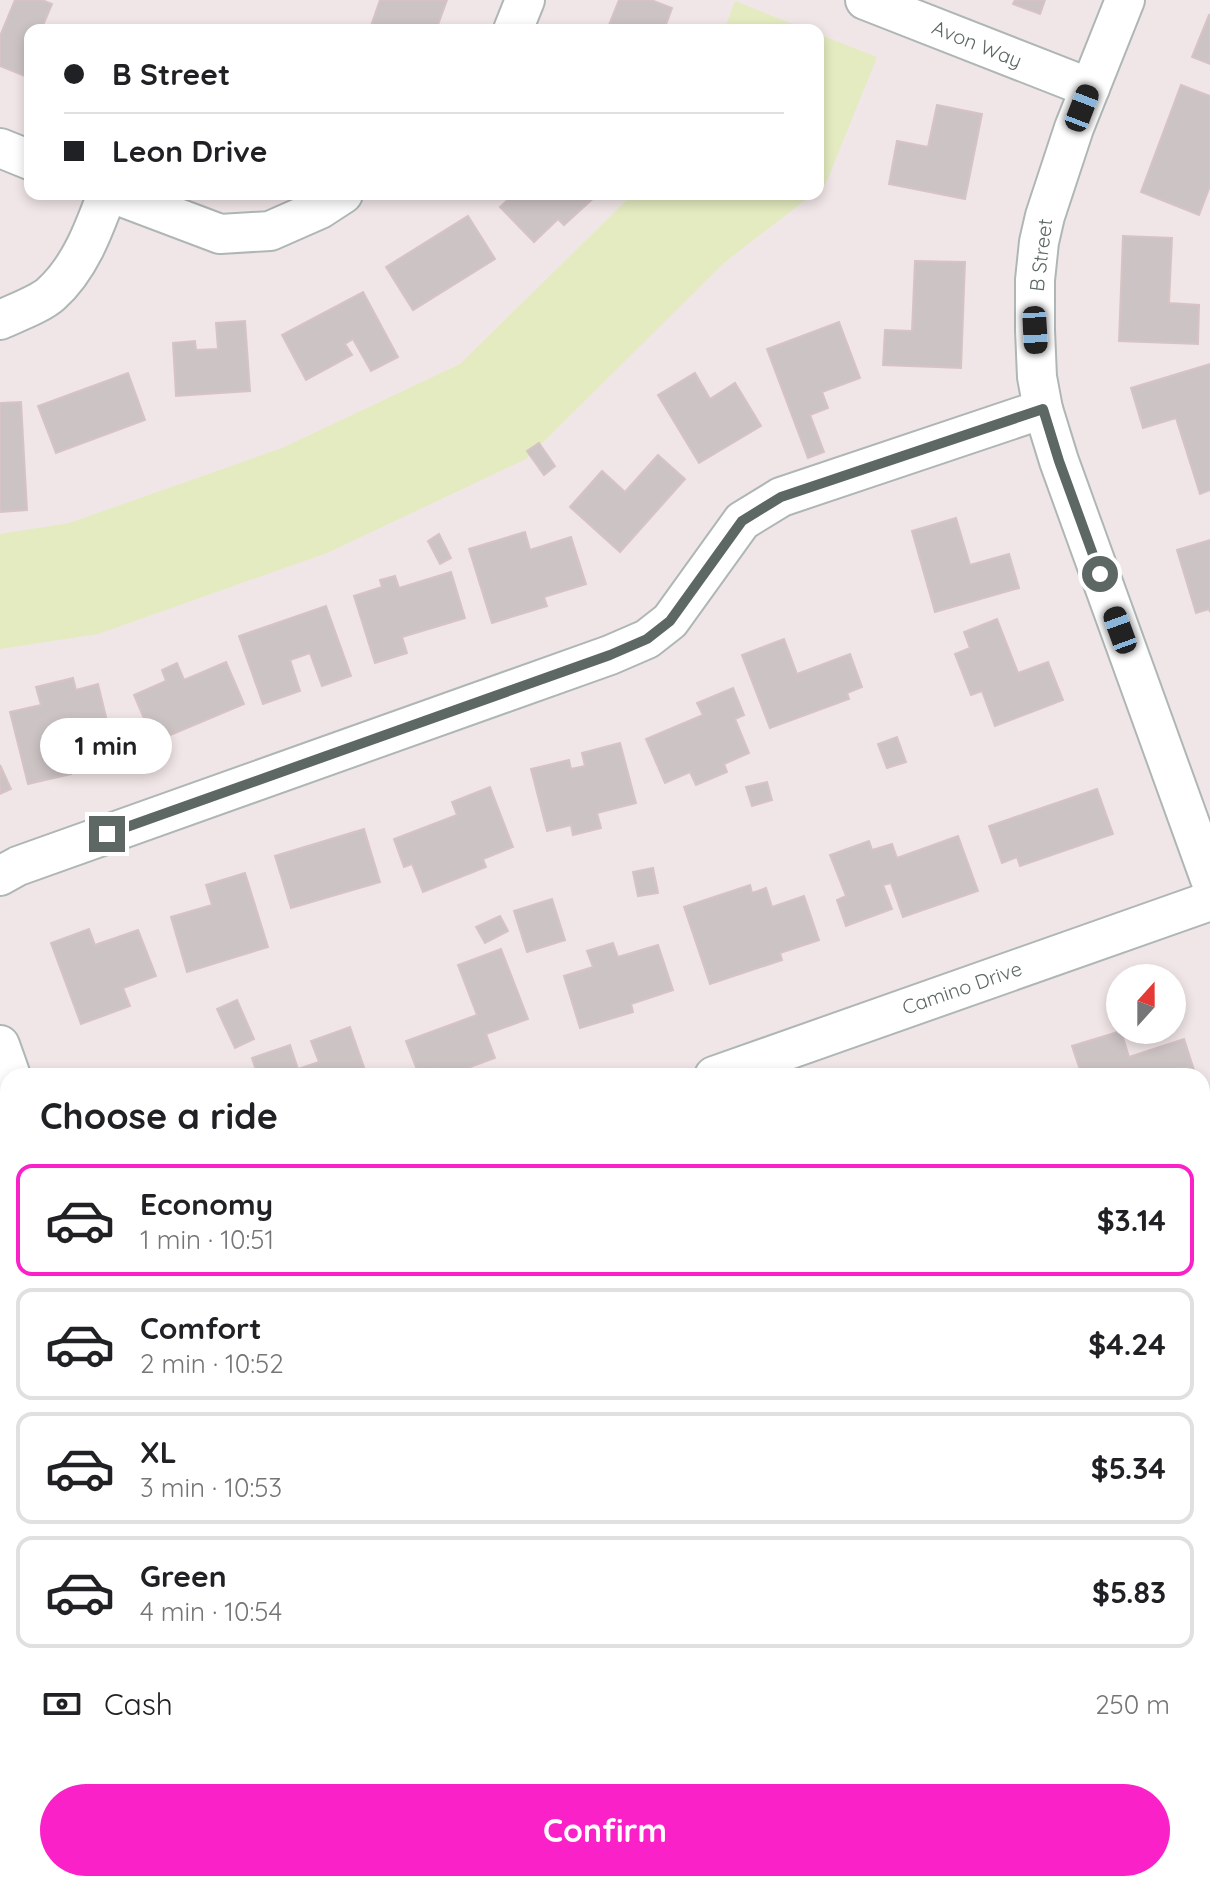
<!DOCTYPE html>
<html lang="en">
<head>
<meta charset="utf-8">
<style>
  body { margin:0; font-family:Quicksand,sans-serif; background:#f2f2f2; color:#202124; height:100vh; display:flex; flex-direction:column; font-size:30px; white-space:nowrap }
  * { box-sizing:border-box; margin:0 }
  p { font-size:26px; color:#757577 }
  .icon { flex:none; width:44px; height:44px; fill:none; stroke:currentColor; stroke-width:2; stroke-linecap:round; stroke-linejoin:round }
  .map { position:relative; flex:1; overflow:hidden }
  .sheet { position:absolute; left:0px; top:1068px; width:1210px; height:824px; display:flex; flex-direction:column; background:#fff; border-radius:24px 24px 0 0; box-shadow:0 4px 12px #0003 }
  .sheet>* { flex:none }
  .hud { position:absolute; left:24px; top:24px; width:800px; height:176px; border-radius:16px; box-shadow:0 4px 12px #0003; display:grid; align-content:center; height:176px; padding:0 40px; background:#fff }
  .needle { width:52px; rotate:21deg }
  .tools { position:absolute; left:1106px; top:964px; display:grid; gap:16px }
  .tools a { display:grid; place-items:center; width:80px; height:80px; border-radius:50%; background:#fff; box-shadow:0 4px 12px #0003; font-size:40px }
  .end { position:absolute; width:36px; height:36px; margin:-18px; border:10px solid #5d6865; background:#fff; box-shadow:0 0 0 4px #fff }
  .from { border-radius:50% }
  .bubble { position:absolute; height:56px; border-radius:28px; background:#fff; box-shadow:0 4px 12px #0003; font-size:26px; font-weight:700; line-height:56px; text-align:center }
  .car { position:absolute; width:24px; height:48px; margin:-24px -12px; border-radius:10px; box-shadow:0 0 6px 2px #0007; background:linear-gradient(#222 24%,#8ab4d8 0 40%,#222 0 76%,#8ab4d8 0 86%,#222 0) }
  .hud b { display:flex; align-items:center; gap:28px; height:76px; font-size:30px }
  .hud b+b { border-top:2px solid #e0e0e0 }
  .hud i { width:20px; height:20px; background:#202124 }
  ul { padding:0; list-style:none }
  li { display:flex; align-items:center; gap:24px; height:112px; margin:0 16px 12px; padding:0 24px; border:4px solid #e0e0e0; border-radius:16px }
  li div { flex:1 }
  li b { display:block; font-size:30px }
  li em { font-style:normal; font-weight:700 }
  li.on { border-color:#fb21c9 }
  li>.icon { width:72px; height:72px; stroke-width:1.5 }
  h2 { padding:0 40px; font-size:36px; line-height:96px }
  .pay { display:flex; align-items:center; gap:20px; height:88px; padding:0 40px; font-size:30px }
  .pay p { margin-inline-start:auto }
  .action { display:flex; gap:16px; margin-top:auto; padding:16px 40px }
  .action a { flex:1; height:92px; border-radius:48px; background:#fb21c9; color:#fff; font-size:32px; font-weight:700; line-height:92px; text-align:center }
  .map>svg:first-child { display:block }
</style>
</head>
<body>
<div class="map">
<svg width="1210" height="1892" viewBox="0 0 1210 1892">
  <rect width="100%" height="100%" fill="#f1e6e7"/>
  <g fill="#e3d6d8">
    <polygon points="1210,1145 1210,1189 1202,1210 1202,1148"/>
    <polygon points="88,1884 938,1884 935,1892 87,1892"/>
  </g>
  <g fill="#e4ebc0">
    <polygon points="735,1 808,30 724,30"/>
    <polygon points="818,34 877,57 826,183 818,190"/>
    <polygon points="633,194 813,194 725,262 526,459 327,553 98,634 0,649 0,534 69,523 282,448 460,364"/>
  </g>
  <g fill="#ccc3c4" stroke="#d7c3c6" stroke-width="2">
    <polygon points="15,0 42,0 52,4 41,30 30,30 30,78 0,66 0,36"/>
    <polygon points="380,0 447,0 436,30 382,30 371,26"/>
    <polygon points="619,0 651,0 672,8 664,30 607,30"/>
    <polygon points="1015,0 1045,0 1040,14 1013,4"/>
    <polygon points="1209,15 1210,15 1210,64 1192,57"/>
    <polygon points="1181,85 1210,96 1210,186 1199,215 1141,192"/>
    <polygon points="937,105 982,114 965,199 889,184 897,141 928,147"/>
    <polygon points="514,194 598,194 564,225 558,219 534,242 500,207"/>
    <polygon points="468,216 495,259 413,310 386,267"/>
    <polygon points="1123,236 1172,238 1169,303 1199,305 1198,344 1119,341"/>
    <polygon points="915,261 965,262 961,368 883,365 885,330 912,331"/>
    <polygon points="363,292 398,357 371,371 353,339 345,344 352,355 306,380 282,335"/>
    <polygon points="245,321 250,391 176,396 173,343 195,341 196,350 218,349 216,323"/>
    <polygon points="839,322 860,378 822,392 828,408 810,415 824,452 808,458 767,349"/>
    <polygon points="1210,364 1210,490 1200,494 1176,418 1143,428 1131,388"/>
    <polygon points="128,373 145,420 56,453 38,406"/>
    <polygon points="695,373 710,399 735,383 761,426 699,463 658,395"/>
    <polygon points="21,402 27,510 0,512 0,403"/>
    <polygon points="539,443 555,466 544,475 527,451"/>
    <polygon points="658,455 685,479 620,552 570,507 602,471 625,492"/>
    <polygon points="956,518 970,565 1009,554 1019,588 935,612 912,531"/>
    <polygon points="525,532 530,550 571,537 586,584 544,597 547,606 492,623 469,549"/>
    <polygon points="439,534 451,558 440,564 428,541"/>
    <polygon points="1210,540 1210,612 1209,609 1196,613 1177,550"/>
    <polygon points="451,572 465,618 402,637 407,653 375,663 354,596 382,587 380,580 395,576 399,588"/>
    <polygon points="326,606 351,676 322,686 310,653 290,660 300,691 263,704 239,636"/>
    <polygon points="997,619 1018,673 1048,662 1063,700 995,726 982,691 971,695 955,654 970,648 964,632"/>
    <polygon points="784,639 797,674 850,654 862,687 847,693 849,699 770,728 742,655"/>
    <polygon points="226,662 244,704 154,742 134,695 166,681 162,670 177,663 184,680"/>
    <polygon points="73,678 76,690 98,684 108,725 62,737 71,774 28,784 10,712 41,705 36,687"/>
    <polygon points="733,688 744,715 735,719 749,753 724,764 727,772 696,785 690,772 665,783 646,739 703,715 697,703"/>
    <polygon points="897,737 906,762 887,768 878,744"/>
    <polygon points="620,743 636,803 597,813 601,828 573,835 571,825 547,831 531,769 569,760 571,769 585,766 582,753"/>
    <polygon points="0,765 11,789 0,794"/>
    <polygon points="767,782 772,800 752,806 746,787"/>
    <polygon points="490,787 513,847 483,859 486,867 423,892 412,864 404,867 394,839 457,815 452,802"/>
    <polygon points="1097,789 1113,834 1020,866 1017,857 1002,863 989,826"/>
    <polygon points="364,829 380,882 291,908 275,856"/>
    <polygon points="958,836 978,891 903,917 891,883 883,885 892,909 846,926 837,900 846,896 830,855 869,841 872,850 892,844 897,858"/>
    <polygon points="653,868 658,893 638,896 633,872"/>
    <polygon points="245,873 268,947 187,972 171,917 212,905 206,885"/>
    <polygon points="750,885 752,893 766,888 772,907 804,896 819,940 780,953 782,960 710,984 684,907"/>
    <polygon points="552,899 565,940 527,952 514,911"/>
    <polygon points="500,916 508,931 485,943 476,927"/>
    <polygon points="89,929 95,945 138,930 156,976 123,988 130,1006 81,1024 51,943"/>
    <polygon points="613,943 618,957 658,945 673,990 631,1004 633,1012 580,1028 564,976 593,967 587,951"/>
    <polygon points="501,949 528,1019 486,1034 495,1058 446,1076 439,1076 436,1068 419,1075 406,1041 477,1015 458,965"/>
    <polygon points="237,1000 254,1039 235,1048 217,1009"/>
    <polygon points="350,1027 367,1076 258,1076 252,1058 290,1045 298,1069 319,1062 311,1041"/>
    <polygon points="1121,1031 1129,1057 1184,1039 1196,1076 1082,1076 1072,1046"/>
    <polygon points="8,1426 8,1492 0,1494 0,1428"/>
    <polygon points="0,1524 8,1548 8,1567 0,1570"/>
    <polygon points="8,1616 8,1690 0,1693 0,1619"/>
    <polygon points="1202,1619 1210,1622 1210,1723 1202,1720"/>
    <polygon points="344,1884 488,1884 509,1892 341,1892"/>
    <polygon points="677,1884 715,1884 712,1892 674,1892"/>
    <polygon points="1089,1884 1173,1884 1170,1892 1086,1892"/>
  </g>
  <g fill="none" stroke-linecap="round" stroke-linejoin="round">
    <g stroke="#aeb7b5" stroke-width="24">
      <g id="service">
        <polyline points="832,1892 835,1884"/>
        <polyline points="879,1892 882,1884"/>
      </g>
    </g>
    <g stroke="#aeb7b5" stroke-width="42">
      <g id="minor">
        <polyline points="865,0 1090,88"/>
        <polyline points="1125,0 1074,128 1045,216 1039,242 1035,280 1035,330 1037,377 1043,409 1059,461 1210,879"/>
        <polyline points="513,30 525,0"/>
        <polyline points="0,148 30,160"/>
        <polyline points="114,194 220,234 270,231 320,209 343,194"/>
        <path d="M 0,320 C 15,313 40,304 51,294 C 80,268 94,229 107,194"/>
        <polyline points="0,876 18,866 610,655 647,639 670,621 742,521 781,497 1043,409"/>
        <polyline points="0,1045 11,1076"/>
        <polyline points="714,1076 1210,901"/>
        <polyline points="0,1328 8,1325"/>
        <polyline points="1202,1343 1210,1323"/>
        <polyline points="0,1846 8,1843"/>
        <polyline points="985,1892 988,1884"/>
      </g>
    </g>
    <use href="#service" stroke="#fff" stroke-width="20"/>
    <use href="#minor" stroke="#fff" stroke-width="38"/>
  </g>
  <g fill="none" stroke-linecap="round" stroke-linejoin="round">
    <polyline stroke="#5d6865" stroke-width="10" points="107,834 610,655 647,639 670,621 742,521 781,497 1043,409 1059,461 1100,574"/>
  </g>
  <g text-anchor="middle" stroke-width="6" stroke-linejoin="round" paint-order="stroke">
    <g font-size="20" fill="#5d6865" stroke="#fff">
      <text transform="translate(977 44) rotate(22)" y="7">Avon Way</text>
      <text transform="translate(1041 255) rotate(-83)" y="7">B Street</text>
      <text transform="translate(962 988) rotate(-19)" y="7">Camino Drive</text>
    </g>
  </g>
</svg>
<div class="tools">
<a><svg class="needle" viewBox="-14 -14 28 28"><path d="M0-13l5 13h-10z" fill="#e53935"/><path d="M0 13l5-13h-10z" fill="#757577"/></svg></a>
</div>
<i class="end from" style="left:1100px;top:574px"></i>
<i class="end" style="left:107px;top:834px"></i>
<div class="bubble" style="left:40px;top:718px;width:132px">1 min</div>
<i class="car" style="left:1082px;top:108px;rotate:21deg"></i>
<i class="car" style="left:1035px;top:330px;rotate:177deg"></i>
<i class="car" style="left:1120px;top:630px;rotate:340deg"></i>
<div class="hud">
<b><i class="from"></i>B Street</b>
<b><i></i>Leon Drive</b>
</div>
<section class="sheet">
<h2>Choose a ride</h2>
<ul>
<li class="on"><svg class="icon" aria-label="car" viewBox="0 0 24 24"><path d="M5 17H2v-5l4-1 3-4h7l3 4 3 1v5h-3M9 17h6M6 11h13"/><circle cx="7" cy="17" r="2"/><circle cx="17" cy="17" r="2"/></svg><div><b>Economy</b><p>1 min · 10:51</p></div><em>$3.14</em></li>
<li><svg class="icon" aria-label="car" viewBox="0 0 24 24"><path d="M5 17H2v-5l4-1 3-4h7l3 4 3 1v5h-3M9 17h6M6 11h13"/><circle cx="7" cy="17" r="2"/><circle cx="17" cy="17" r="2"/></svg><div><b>Comfort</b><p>2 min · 10:52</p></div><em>$4.24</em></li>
<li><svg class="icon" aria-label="car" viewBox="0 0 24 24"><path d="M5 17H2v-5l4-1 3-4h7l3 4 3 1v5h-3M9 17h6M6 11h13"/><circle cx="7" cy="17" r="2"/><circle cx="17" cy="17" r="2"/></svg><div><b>XL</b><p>3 min · 10:53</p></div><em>$5.34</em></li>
<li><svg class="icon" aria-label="car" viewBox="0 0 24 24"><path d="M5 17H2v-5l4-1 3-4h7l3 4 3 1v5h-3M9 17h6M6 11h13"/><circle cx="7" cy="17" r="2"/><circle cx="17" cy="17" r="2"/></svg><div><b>Green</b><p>4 min · 10:54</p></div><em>$5.83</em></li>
</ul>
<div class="pay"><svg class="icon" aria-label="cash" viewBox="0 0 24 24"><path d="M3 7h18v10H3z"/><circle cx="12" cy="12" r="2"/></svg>Cash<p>250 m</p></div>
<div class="action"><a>Confirm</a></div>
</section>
</div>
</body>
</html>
